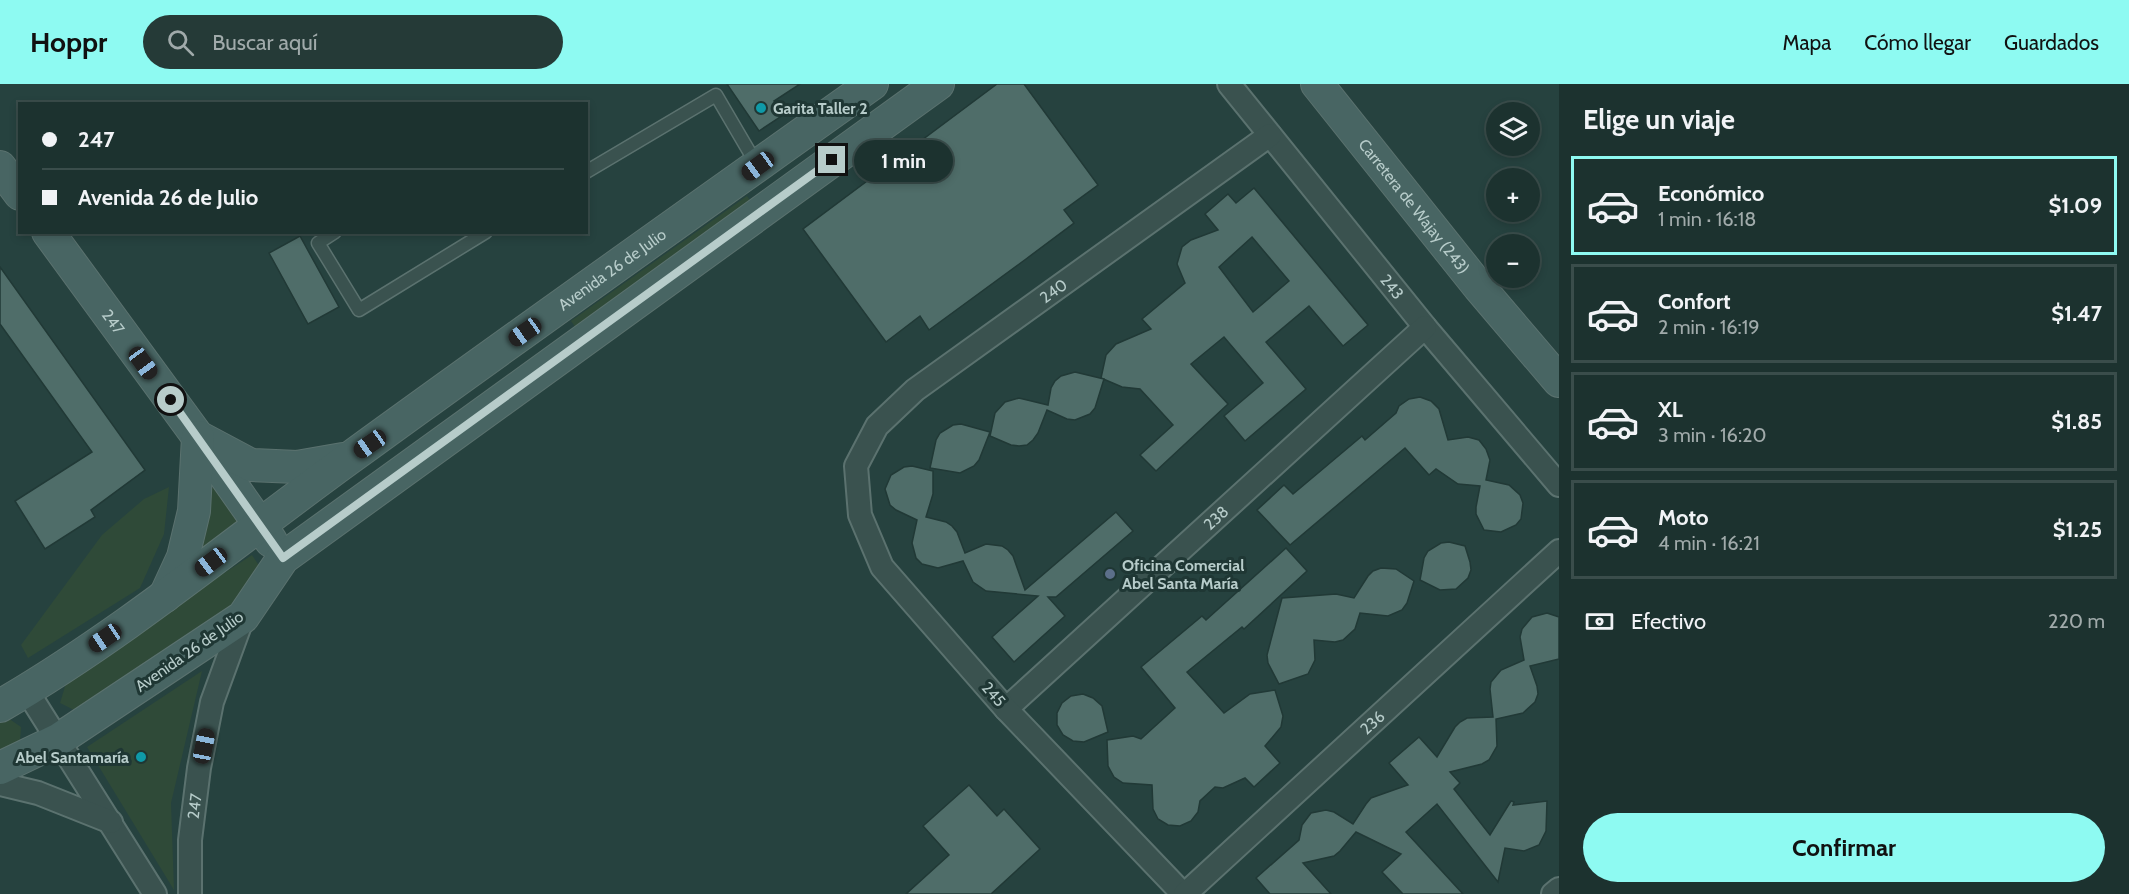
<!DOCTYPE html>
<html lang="es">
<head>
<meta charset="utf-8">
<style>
  body { margin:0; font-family:Cabin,sans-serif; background:#253a37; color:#f1f3f6; height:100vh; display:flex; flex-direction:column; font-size:22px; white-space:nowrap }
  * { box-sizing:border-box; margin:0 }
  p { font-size:20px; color:#a0aaaa }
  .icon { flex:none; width:33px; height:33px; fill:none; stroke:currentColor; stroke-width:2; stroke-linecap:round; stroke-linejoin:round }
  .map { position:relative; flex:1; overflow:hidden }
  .details { display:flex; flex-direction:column; background:#1c322f; width:570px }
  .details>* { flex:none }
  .banner { position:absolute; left:18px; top:18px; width:570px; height:132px; border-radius:0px; box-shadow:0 3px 9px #0003,0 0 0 2px #3a4d4b; display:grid; align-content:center; height:132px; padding:0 24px; background:#1c322f }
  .fabs { position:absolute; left:1486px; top:18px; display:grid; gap:12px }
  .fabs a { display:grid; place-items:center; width:54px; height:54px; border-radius:50%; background:#1c322f; box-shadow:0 3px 9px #0003,0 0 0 2px #3a4d4b; font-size:30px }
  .end { position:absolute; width:27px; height:27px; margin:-14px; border:8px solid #b7ccca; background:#111; box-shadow:0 0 0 3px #111 }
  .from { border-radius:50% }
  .bubble { position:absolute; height:42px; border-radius:21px; background:#1c322f; box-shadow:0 3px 9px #0003,0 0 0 2px #3a4d4b; font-size:20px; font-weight:800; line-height:42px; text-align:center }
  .car { position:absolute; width:18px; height:36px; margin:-18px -9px; border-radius:8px; box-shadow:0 0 4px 2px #0007; background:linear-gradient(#222 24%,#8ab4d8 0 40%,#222 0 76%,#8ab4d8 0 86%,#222 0) }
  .banner b { display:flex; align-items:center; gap:21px; height:57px; font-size:22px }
  .banner b+b { border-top:2px solid #3a4d4b }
  .banner i { width:15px; height:15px; background:#f1f3f6 }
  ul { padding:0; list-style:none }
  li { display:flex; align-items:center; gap:18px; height:99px; margin:0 12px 9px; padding:0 12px; border:3px solid #3a4d4b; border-radius:0px }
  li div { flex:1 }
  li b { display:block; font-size:22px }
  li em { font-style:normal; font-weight:800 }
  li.on { border-color:#8efaf2 }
  li>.icon { width:54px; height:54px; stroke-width:1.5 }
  h2 { padding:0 24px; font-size:27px; line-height:72px }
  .pay { display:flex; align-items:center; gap:15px; height:66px; padding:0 24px; font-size:22px }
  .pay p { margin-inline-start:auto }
  .button { display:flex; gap:12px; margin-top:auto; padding:12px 24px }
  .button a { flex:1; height:69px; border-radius:36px; background:#8efaf2; color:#111; font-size:24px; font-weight:800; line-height:69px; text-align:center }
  header { display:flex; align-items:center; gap:36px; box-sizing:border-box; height:84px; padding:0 30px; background:#8efaf2; color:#111 }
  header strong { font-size:28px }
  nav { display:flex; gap:33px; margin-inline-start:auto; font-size:21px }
  .search { width:420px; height:54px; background:#253a37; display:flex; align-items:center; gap:15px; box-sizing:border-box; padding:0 21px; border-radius:33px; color:#a0aaaa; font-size:22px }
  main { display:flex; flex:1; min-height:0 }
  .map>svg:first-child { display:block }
</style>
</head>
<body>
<header>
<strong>Hoppr</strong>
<div class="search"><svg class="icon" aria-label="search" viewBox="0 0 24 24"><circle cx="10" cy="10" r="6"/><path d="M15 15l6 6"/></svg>Buscar aquí</div>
<nav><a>Mapa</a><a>Cómo llegar</a><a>Guardados</a></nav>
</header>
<main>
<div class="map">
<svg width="1559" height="810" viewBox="0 0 1559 810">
  <rect width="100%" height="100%" fill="#26423f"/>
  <g fill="#2f4a38">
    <polygon points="747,112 751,118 576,244 571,237"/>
    <polygon points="213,401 240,436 200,469"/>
    <polygon points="169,403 164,450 140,504 28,574 21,561 102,451 144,415"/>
    <polygon points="252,471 262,486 240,513 218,535 76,627 60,619 66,599 184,515"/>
    <polygon points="202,587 171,719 174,806 87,663"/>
    <polygon points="8,634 21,643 20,658 0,667 0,638"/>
  </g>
  <g fill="#4f6d69" stroke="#213936" stroke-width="1.5" fill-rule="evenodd">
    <polygon points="727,0 800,0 774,17 783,31 759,47"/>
    <polygon points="997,0 1024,0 1098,101 1064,126 1074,139 1026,175 929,246 920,232 886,258 803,145"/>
    <path d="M 1254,104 L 1368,241 L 1343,262 L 1309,222 L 1266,258 L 1306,305 L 1245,357 L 1224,332 L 1263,299 L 1224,253 L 1191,280 L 1228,320 L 1156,387 L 1140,371 L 1173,341 L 1140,305 L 1122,303 L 1101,294 L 1106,271 L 1116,260 L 1151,245 L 1142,235 L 1185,199 L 1177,180 L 1182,163 L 1191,156 L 1218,146 L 1205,130 L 1228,110 L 1236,119 ZM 1252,153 L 1289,197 L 1253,228 L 1219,183 Z"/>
    <polygon points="300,152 339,223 308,240 269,169"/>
    <polygon points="0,183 145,386 91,426 95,433 45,465 15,417 92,368 0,240"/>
    <polygon points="1075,288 1104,295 1095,324 1090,330 1075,336 1067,335 1047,326 1038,349 1033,356 1027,361 1019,362 1011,361 990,352 995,329 1005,318 1019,314 1048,321 1051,304 1055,297 1061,292"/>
    <polygon points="1420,313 1431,317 1439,325 1448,356 1468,353 1479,356 1486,365 1490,376 1486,396 1509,401 1520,411 1523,419 1521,435 1516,441 1501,448 1484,446 1476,430 1476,423 1480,402 1458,400 1436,385 1429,391 1405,364 1290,461 1257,426 1284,401 1293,410 1362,352 1365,356 1396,329 1399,322 1409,315"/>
    <polygon points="961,340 990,348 979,376 974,382 960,389 930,384 936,356 940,349 953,341"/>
    <polygon points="912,382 933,387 933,410 926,433 946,438 952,442 957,448 965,469 986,460 1002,462 1008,466 1013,472 1025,506 1116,428 1133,447 1056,513 1048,513 1065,532 1014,578 992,553 1038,512 986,507 973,498 963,477 938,484 922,480 916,474 912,459 917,436 896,426 890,421 885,405 891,391 904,383"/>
    <polygon points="1449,458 1465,462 1470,478 1471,486 1468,494 1456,505 1440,506 1420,496 1424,474 1428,467 1441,459"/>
    <polygon points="1286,464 1307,487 1244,545 1242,543 1187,588 1224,629 1250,610 1275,606 1283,632 1281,643 1265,662 1280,679 1254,703 1245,694 1223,704 1215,703 1200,717 1198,728 1191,737 1180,742 1168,741 1158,735 1153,725 1152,701 1123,699 1114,693 1108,682 1107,656 1133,652 1141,655 1175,624 1141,583 1202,532 1206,536"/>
    <polygon points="1381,484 1396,485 1414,497 1407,519 1402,526 1388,532 1360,529 1355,545 1343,556 1335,558 1314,556 1315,576 1308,590 1279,600 1268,579 1267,571 1282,514 1336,510 1354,514 1368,492 1373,487"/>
    <polygon points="1547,529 1559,533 1559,575 1530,582 1537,602 1538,610 1535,618 1523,629 1496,635 1497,662 1489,676 1482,680 1450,688 1460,699 1454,705 1490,751 1511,717 1514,718 1513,721 1547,717 1546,747 1539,761 1524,767 1505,764 1498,798 1437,720 1406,748 1463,810 1403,810 1382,788 1401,770 1356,748 1340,767 1334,772 1303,779 1331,810 1270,810 1256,794 1299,756 1302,741 1311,729 1326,726 1334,728 1353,740 1366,720 1371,714 1408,701 1389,679 1419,653 1437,673 1455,643 1460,638 1467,634 1493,633 1490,605 1491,598 1501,586 1524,576 1520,553 1522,545 1532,533"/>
    <polygon points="1083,610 1093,614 1102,622 1108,648 1084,658 1073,657 1063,651 1057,641 1057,629 1062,619 1071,612"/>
    <polygon points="969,701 997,732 1004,725 1040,765 991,810 906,810 949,771 923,742"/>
  </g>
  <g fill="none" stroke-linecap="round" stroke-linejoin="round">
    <g stroke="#5b726f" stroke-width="15">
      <g id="lane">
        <polyline points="586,88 716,11 757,81"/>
        <polyline points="335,148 318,159 359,226 486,148"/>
      </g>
    </g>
    <g stroke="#5b726f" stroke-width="26">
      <g id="street">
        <path id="s1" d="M 1229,0 L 1425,243 L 1559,401"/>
        <polyline points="27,607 155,810"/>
        <path id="s2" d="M 1006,625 L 1425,243"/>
        <polyline points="0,700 38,709 111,738"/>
        <path id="s3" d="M 190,810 L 190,756 L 199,684 L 212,618 L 243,533"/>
        <path id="s4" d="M 1183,810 L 1006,625 L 882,483 L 860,431 L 856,382 L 877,342 L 915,306 L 1270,51"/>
        <path id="s5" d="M 1185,810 L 1559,467"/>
        <polyline points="1553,810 1559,805"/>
      </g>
    </g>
    <g stroke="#5b726f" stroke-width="34">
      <g id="secondary">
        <path id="s6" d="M 1317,0 L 1479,203 L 1559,297"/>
        <polyline points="0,83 20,110"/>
        <path id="s7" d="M 48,148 L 198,353 L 271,457"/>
        <polyline points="202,355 251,381 297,383 343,375"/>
        <polyline points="165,512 183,473 194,427 198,353"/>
        <path id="s8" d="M 0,622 C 124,550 235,457 351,373 C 524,247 698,124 872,0"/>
        <polyline points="0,684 58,656 243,533 283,474 938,0"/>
      </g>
    </g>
    <use href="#lane" stroke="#3a524f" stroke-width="12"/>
    <use href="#street" stroke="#3a524f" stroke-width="22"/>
    <use href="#secondary" stroke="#486563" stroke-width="32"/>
  </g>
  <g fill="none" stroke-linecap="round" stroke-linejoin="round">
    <polyline stroke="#b7ccca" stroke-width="8" points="171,316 283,474 832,76"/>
  </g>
  <g fill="#0f9aa8" stroke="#1f3734" stroke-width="2">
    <circle cx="761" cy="24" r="6"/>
    <circle cx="141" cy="673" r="6"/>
  </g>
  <circle fill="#5c6f8a" stroke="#1f3734" stroke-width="2" cx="1110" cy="490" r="6"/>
  <g text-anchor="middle" stroke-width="6" stroke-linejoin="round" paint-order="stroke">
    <g font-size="16" font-weight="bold" fill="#b7ccca" stroke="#1f3734" text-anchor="start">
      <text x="773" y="30">Garita Taller 2</text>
      <text x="1122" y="487">Oficina Comercial<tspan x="1122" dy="18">Abel Santa María</tspan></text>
      <text x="129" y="679" text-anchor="end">Abel Santamaría</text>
    </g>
    <g font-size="16" fill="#b7ccca" stroke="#1f3734">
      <text dy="6" stroke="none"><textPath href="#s6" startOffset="156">Carretera de Wajay (243)</textPath></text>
      <text dy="6" stroke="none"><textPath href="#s8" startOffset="752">Avenida 26 de Julio</textPath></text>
      <text dy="6" stroke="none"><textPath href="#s1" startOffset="260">243</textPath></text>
      <text dy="6" stroke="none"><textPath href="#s4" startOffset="818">240</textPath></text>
      <text dy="6" stroke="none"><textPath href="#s7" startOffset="111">247</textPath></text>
      <text dy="6" stroke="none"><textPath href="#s2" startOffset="284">238</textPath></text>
      <text transform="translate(189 567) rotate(-35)" y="6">Avenida 26 de Julio</text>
      <text transform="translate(994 610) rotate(49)" y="6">245</text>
      <text dy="6" stroke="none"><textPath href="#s5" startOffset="254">236</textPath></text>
      <text dy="6" stroke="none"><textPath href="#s3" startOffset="88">247</textPath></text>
    </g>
  </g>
</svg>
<div class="fabs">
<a><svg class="icon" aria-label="layers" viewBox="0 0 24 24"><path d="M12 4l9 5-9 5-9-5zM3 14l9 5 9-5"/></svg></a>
<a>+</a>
<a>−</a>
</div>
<i class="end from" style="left:171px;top:316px"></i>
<i class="end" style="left:832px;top:76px"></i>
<div class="bubble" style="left:854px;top:56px;width:99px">1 min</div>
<i class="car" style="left:758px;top:82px;rotate:234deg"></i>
<i class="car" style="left:525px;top:248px;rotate:235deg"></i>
<i class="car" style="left:143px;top:279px;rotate:144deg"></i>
<i class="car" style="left:370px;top:360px;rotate:235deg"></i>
<i class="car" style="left:211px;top:478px;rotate:233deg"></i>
<i class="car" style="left:105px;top:554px;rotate:236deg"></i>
<i class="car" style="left:204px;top:662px;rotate:11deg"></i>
<div class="banner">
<b><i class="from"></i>247</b>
<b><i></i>Avenida 26 de Julio</b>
</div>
</div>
<section class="details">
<h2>Elige un viaje</h2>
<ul>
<li class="on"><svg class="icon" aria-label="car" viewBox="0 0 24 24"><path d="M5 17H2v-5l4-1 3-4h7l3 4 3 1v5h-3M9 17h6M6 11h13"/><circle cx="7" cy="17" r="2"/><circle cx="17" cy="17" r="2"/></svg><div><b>Económico</b><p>1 min · 16:18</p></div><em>$1.09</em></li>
<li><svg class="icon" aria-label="car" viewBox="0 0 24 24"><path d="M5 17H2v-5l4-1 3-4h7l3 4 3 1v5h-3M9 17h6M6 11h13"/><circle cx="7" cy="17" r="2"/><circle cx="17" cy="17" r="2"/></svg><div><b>Confort</b><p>2 min · 16:19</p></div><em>$1.47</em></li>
<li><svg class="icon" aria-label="car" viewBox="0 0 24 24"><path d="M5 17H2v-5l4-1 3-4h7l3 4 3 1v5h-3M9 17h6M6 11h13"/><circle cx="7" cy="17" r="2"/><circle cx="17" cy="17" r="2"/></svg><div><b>XL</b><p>3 min · 16:20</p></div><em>$1.85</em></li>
<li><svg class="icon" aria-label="car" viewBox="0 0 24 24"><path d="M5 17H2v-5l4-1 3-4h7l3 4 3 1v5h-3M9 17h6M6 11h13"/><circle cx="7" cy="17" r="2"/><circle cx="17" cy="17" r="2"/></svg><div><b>Moto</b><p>4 min · 16:21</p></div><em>$1.25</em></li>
</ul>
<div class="pay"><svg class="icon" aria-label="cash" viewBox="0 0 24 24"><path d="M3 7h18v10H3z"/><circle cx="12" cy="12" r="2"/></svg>Efectivo<p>220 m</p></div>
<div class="button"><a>Confirmar</a></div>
</section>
</main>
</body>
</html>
